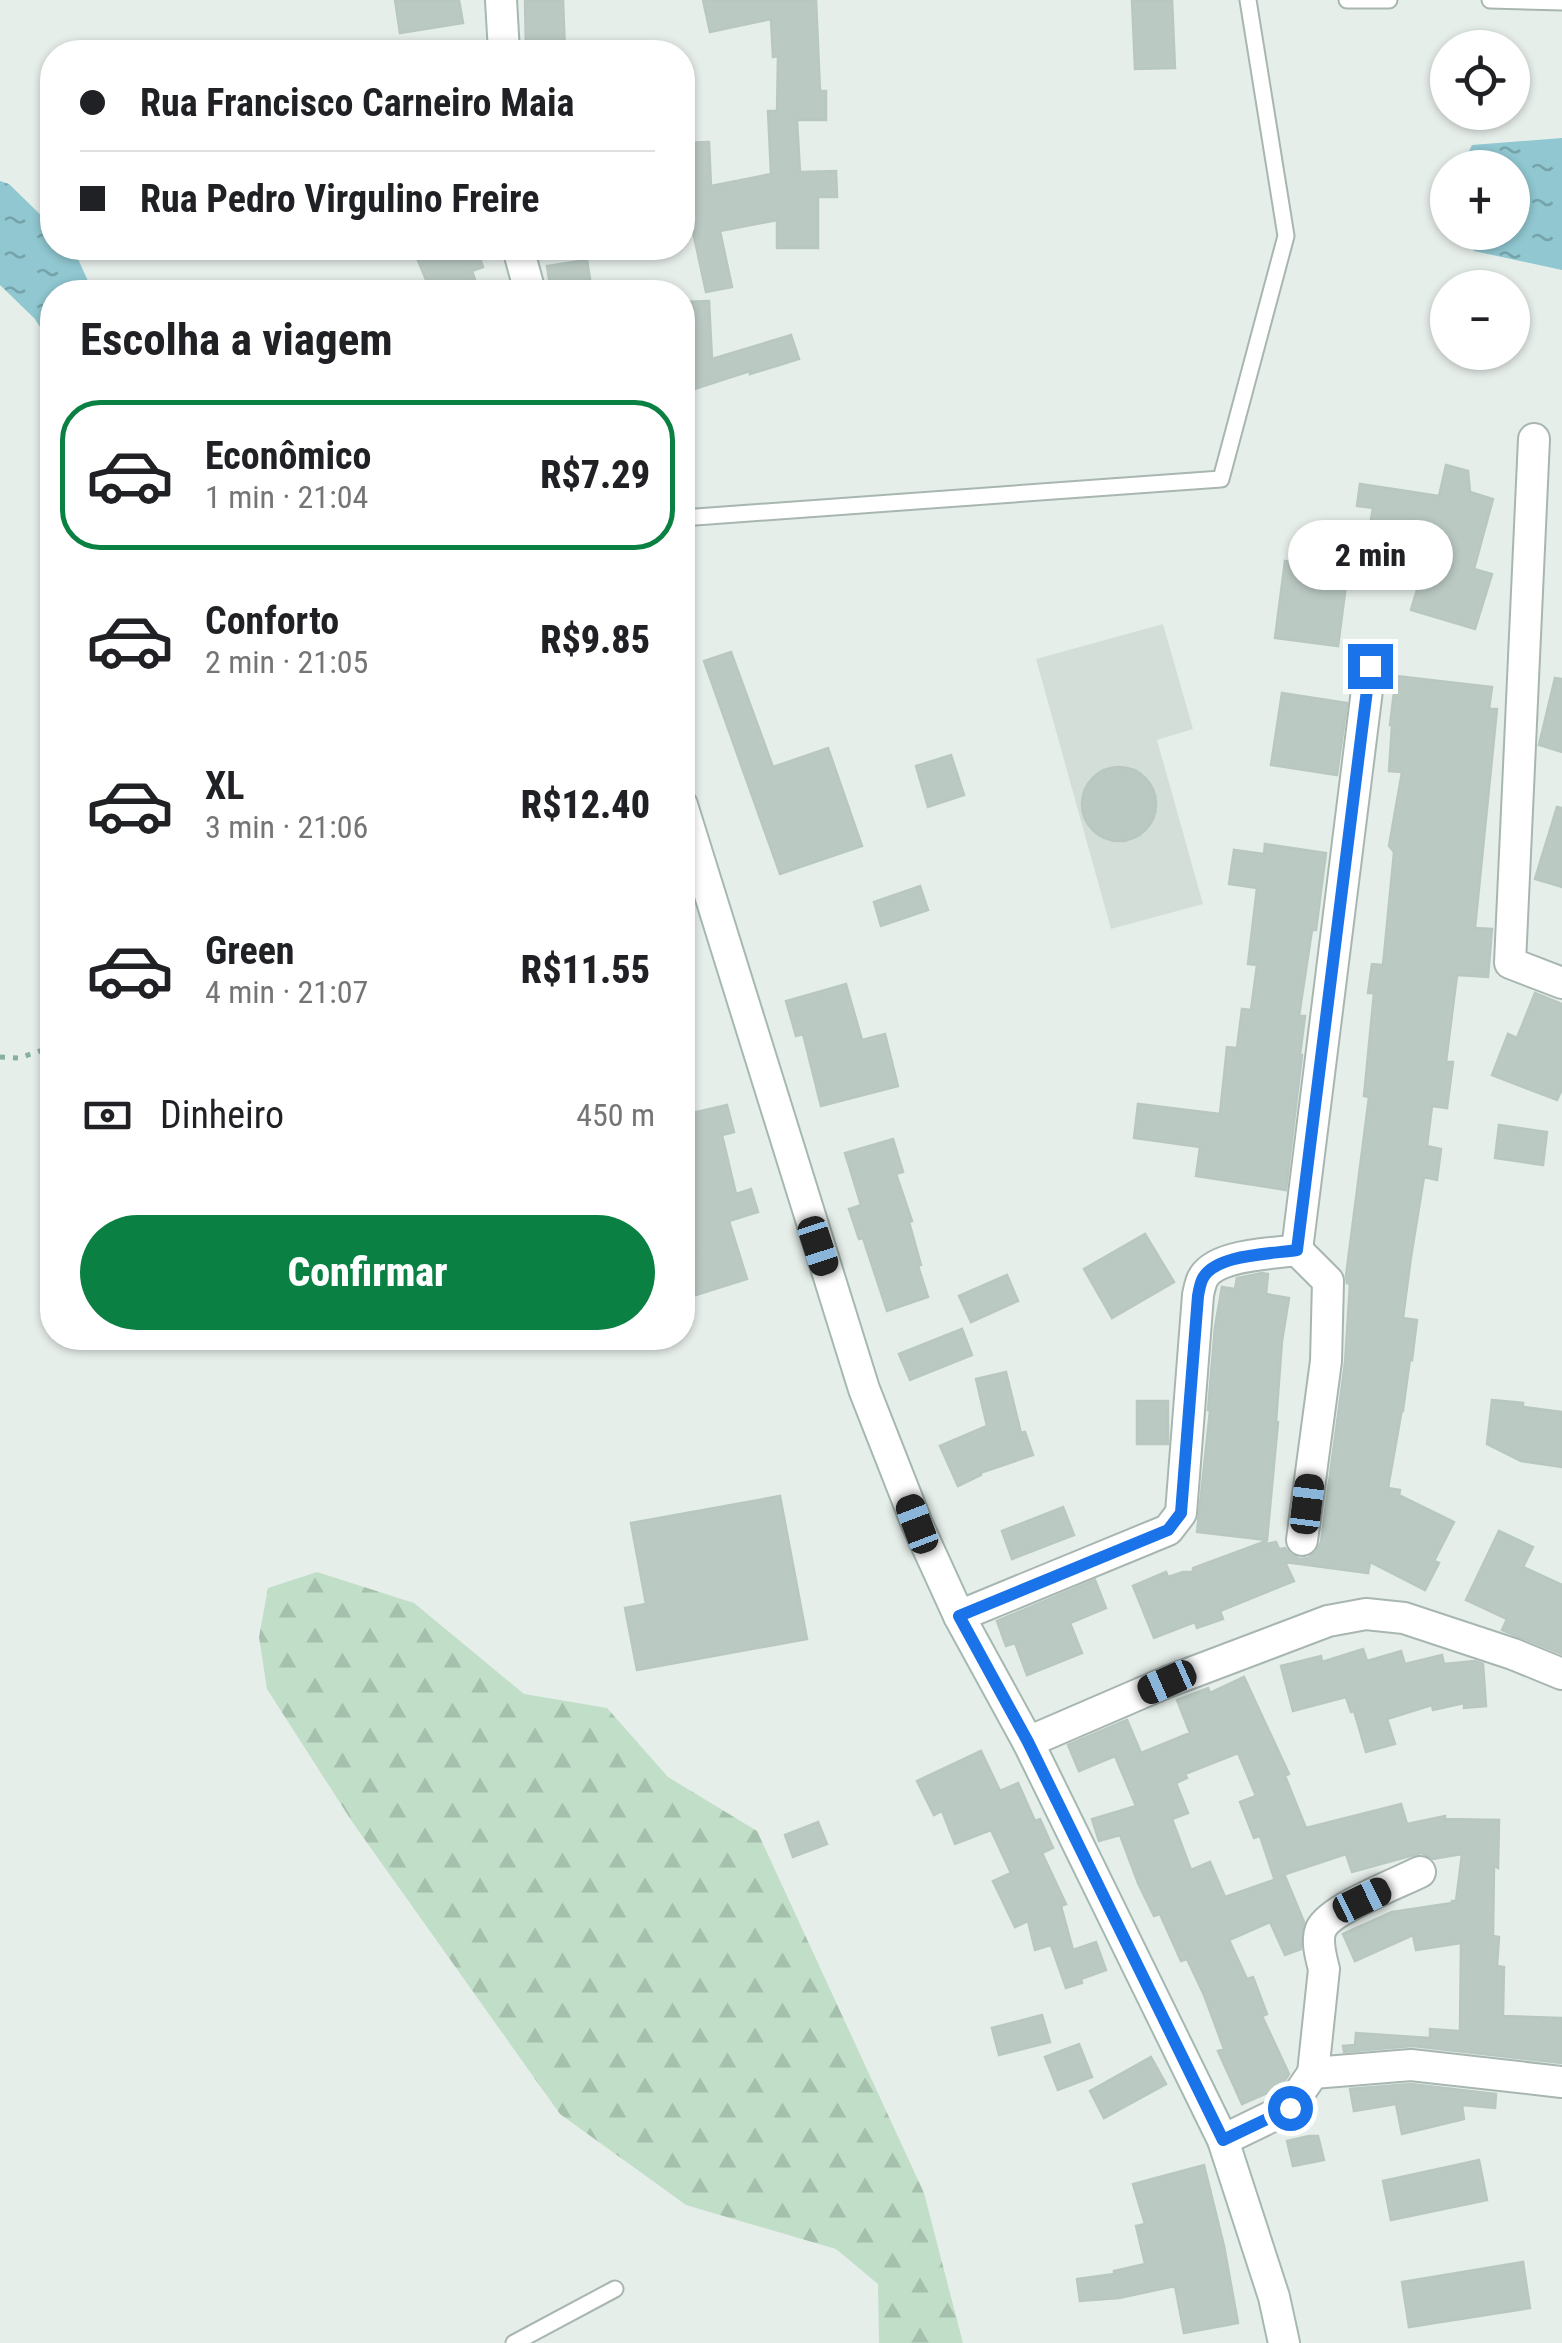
<!DOCTYPE html>
<html lang="pt">
<head>
<meta charset="utf-8">
<style>
  body { margin:0; font-family:"Roboto Condensed",sans-serif; background:#f2f2f2; color:#202124; height:100vh; display:flex; flex-direction:column; font-size:38px; white-space:nowrap }
  * { box-sizing:border-box; margin:0 }
  p { font-size:32px; color:#757577 }
  .icon { flex:none; width:55px; height:55px; fill:none; stroke:currentColor; stroke-width:2; stroke-linecap:round; stroke-linejoin:round }
  .map { position:relative; flex:1; overflow:hidden }
  .side { position:absolute; left:40px; top:280px; width:655px; height:1070px; display:flex; flex-direction:column; background:#fff; border-radius:40px; box-shadow:0 2px 8px #0004 }
  .side>* { flex:none }
  .guide { position:absolute; left:40px; top:40px; width:655px; height:220px; border-radius:40px; box-shadow:0 2px 8px #0004; display:grid; align-content:center; height:220px; padding:0 40px; background:#fff }
  .tools { position:absolute; left:1430px; top:30px; display:grid; gap:20px }
  .tools a { display:grid; place-items:center; width:100px; height:100px; border-radius:50%; background:#fff; box-shadow:0 2px 8px #0004; font-size:50px }
  .end { position:absolute; width:45px; height:45px; margin:-22px; border:12px solid #1a73e8; background:#fff; box-shadow:0 0 0 5px #fff }
  .from { border-radius:50% }
  .bubble { position:absolute; height:70px; border-radius:35px; background:#fff; box-shadow:0 2px 8px #0004; font-size:32px; font-weight:800; line-height:70px; text-align:center }
  .car { position:absolute; width:30px; height:60px; margin:-30px -15px; border-radius:12px; box-shadow:0 0 8px 2px #0007; background:linear-gradient(#222 24%,#8ab4d8 0 40%,#222 0 76%,#8ab4d8 0 86%,#222 0) }
  .guide b { display:flex; align-items:center; gap:35px; height:95px; font-size:38px }
  .guide b+b { border-top:2px solid #e0e0e0 }
  .guide i { width:25px; height:25px; background:#202124 }
  ul { padding:0; list-style:none }
  li { display:flex; align-items:center; gap:30px; height:150px; margin:0 20px 15px; padding:0 20px; border:5px solid transparent; border-radius:40px }
  li div { flex:1 }
  li b { display:block; font-size:38px }
  li em { font-style:normal; font-weight:800 }
  li.current { border-color:#0b8043 }
  li>.icon { width:90px; height:90px; stroke-width:1.5 }
  h2 { padding:0 40px; font-size:45px; line-height:120px }
  .pay { display:flex; align-items:center; gap:25px; height:110px; padding:0 40px; font-size:38px }
  .pay p { margin-inline-start:auto }
  .cta { display:flex; gap:20px; margin-top:auto; padding:20px 40px }
  .cta a { flex:1; height:115px; border-radius:60px; background:#0b8043; color:#fff; font-size:40px; font-weight:800; line-height:115px; text-align:center }
  .map>svg:first-child { display:block }
</style>
</head>
<body>
<div class="map">
<svg width="1562" height="2343" viewBox="0 0 1562 2343">
  <defs>
    <pattern id="forest-firs" width="22" height="20" patternUnits="userSpaceOnUse" patternTransform="scale(2.5)"><rect width="22" height="20" fill="#c0dec8"/><path d="M5 1l3.5 6h-7zM16 11l3.5 6h-7z" fill="#a5c0ad"/></pattern>
    <pattern id="water-ripples" width="26" height="14" patternUnits="userSpaceOnUse" patternTransform="scale(2.5)"><rect width="26" height="14" fill="#90c7d0"/><path d="M2 4q2-2 4 0t4 0M15 11q2-2 4 0t4 0" fill="none" stroke="#75a3aa"/></pattern>
  </defs>
  <rect width="100%" height="100%" fill="#e6eeea"/>
  <polygon fill="#d4ded9" points="1163,624 1193,729 1157,740 1203,904 1111,929 1036,659"/>
  <polygon fill="url(#forest-firs)" points="317,1572 414,1603 524,1694 607,1708 668,1777 757,1831 924,2193 963,2343 879,2343 878,2284 836,2249 686,2205 560,2114 353,1823 267,1689 259,1637 268,1588"/>
  <g fill="url(#water-ripples)">
    <polygon points="1562,138 1562,270 1474,251 1464,233 1512,232 1512,168 1461,167 1472,145"/>
    <polygon points="0,181 9,184 52,226 52,248 73,248 93,292 52,292 52,346 35,319 0,285"/>
  </g>
  <g fill="#bbc9c3" stroke="#b8c8c1" stroke-width="2.5">
    <polygon points="395,0 459,0 463,23 400,33"/>
    <polygon points="525,0 563,0 565,52 526,52"/>
    <polygon points="703,0 816,0 820,91 826,91 826,120 797,120 800,172 836,171 837,197 818,197 818,248 777,248 777,220 720,231 732,287 706,292 682,181 682,143 709,142 711,186 771,174 768,111 777,111 778,56 773,57 771,19 710,32"/>
    <polygon points="1132,0 1172,0 1175,68 1135,69"/>
    <polygon points="413,248 476,248 483,267 472,271 479,292 431,292"/>
    <polygon points="587,260 592,292 551,292 547,266"/>
    <polygon points="709,301 712,359 791,335 799,359 750,374 750,371 682,393 682,302"/>
    <polygon points="1446,465 1468,471 1470,492 1493,499 1474,569 1492,574 1475,629 1411,610 1419,583 1362,572 1373,508 1357,506 1360,484 1439,496"/>
    <polygon points="1285,561 1348,570 1338,646 1275,638"/>
    <polygon points="731,652 773,767 828,748 862,846 780,874 704,661"/>
    <polygon points="1396,676 1492,687 1489,709 1497,709 1475,928 1492,929 1488,977 1457,975 1446,1062 1453,1062 1447,1108 1432,1106 1427,1146 1441,1149 1437,1180 1424,1177 1411,1257 1403,1318 1417,1320 1412,1360 1410,1359 1403,1410 1402,1409 1388,1488 1400,1490 1399,1495 1454,1522 1434,1561 1439,1563 1425,1590 1370,1562 1368,1573 1285,1562 1294,1581 1220,1611 1223,1619 1197,1628 1195,1622 1154,1638 1133,1586 1166,1572 1168,1577 1183,1572 1193,1572 1193,1568 1266,1541 1266,1544 1276,1542 1279,1549 1285,1548 1291,1555 1300,1559 1308,1558 1316,1552 1321,1542 1345,1363 1350,1284 1347,1283 1346,1276 1369,1097 1364,1096 1374,993 1368,993 1372,964 1383,965 1394,852 1389,846 1402,772 1389,771 1392,725 1390,725"/>
    <polygon points="1555,678 1562,679 1562,752 1539,745"/>
    <polygon points="1282,693 1347,703 1337,775 1271,765"/>
    <polygon points="951,755 964,795 928,807 916,766"/>
    <circle cx="1119" cy="804" r="37"/>
    <polygon points="1557,807 1562,808 1562,887 1535,879"/>
    <polygon points="1265,844 1326,853 1316,930 1312,930 1299,1016 1305,1016 1300,1055 1302,1055 1286,1190 1196,1176 1200,1147 1134,1138 1138,1104 1220,1114 1227,1047 1237,1048 1242,1009 1251,1010 1257,965 1248,964 1257,888 1229,884 1234,850 1264,854"/>
    <polygon points="920,886 928,910 881,926 874,902"/>
    <polygon points="846,984 862,1040 885,1034 898,1086 821,1106 803,1034 796,1036 786,1001"/>
    <polygon points="1535,993 1562,1004 1562,1089 1557,1100 1492,1075 1508,1034 1517,1038"/>
    <polygon points="727,1105 734,1132 722,1135 736,1194 751,1189 758,1212 729,1221 747,1279 693,1296 682,1262 682,1257 697,1253 682,1206 682,1198 694,1195 682,1146 694,1142 688,1114"/>
    <polygon points="1499,1125 1547,1132 1543,1165 1495,1158"/>
    <polygon points="893,1139 903,1172 896,1174 912,1221 909,1222 921,1265 918,1266 928,1297 887,1311 863,1238 859,1239 849,1209 861,1205 845,1153"/>
    <polygon points="1145,1234 1174,1282 1112,1318 1084,1269"/>
    <polygon points="1262,1273 1268,1274 1266,1294 1289,1298 1282,1341 1276,1422 1278,1422 1267,1540 1197,1532 1210,1411 1208,1410 1215,1327 1222,1287 1235,1289 1237,1278"/>
    <polygon points="1007,1275 1018,1301 971,1322 959,1296"/>
    <polygon points="962,1329 972,1355 910,1380 899,1354"/>
    <polygon points="1006,1372 1021,1433 1025,1432 1033,1455 980,1473 981,1475 958,1486 940,1446 987,1426 976,1379"/>
    <polygon points="1492,1400 1523,1403 1523,1407 1562,1412 1562,1467 1521,1461 1487,1444"/>
    <rect x="1137" y="1401" width="31" height="43"/>
    <polygon points="780,1496 807,1639 637,1670 625,1608 646,1604 631,1523"/>
    <polygon points="1063,1507 1074,1535 1012,1559 1002,1531"/>
    <polygon points="1499,1531 1533,1547 1523,1567 1562,1585 1562,1654 1502,1630 1507,1619 1466,1600"/>
    <polygon points="1095,1580 1106,1608 1070,1623 1082,1653 1027,1675 1015,1643 1006,1646 997,1621"/>
    <polygon points="1363,1649 1367,1661 1401,1651 1405,1664 1442,1655 1444,1664 1475,1661 1483,1664 1486,1706 1464,1708 1464,1703 1433,1710 1432,1705 1387,1719 1395,1744 1366,1752 1354,1711 1351,1712 1346,1697 1293,1711 1281,1666 1321,1656 1322,1662"/>
    <polygon points="1244,1677 1289,1774 1285,1776 1306,1828 1401,1804 1407,1824 1445,1816 1445,1819 1499,1820 1498,1868 1494,1866 1493,1936 1499,1937 1497,1966 1504,1967 1503,2016 1562,2018 1562,2063 1413,2046 1344,2052 1343,2046 1355,2045 1356,2033 1430,2038 1430,2029 1460,2031 1461,1943 1416,1950 1413,1935 1355,1961 1343,1934 1392,1912 1452,1903 1452,1901 1456,1901 1462,1854 1433,1859 1421,1853 1352,1872 1346,1854 1274,1878 1260,1836 1254,1838 1240,1802 1256,1796 1238,1753 1185,1774 1187,1778 1176,1783 1188,1813 1172,1819 1191,1870 1210,1862 1225,1897 1285,1876 1304,1922 1301,1949 1285,1955 1270,1922 1229,1940 1247,1979 1253,1977 1267,2014 1262,2016 1289,2074 1281,2087 1242,2104 1218,2051 1224,2049 1204,1995 1187,1959 1181,1961 1160,1914 1154,1916 1138,1883 1120,1835 1099,1841 1092,1819 1136,1806 1115,1756 1079,1771 1068,1745 1127,1720 1141,1753 1190,1733 1177,1700 1208,1688 1210,1693"/>
    <polygon points="981,1751 1000,1791 1018,1783 1035,1821 1040,1819 1053,1848 1042,1853 1066,1904 1061,1906 1073,1950 1096,1942 1106,1970 1081,1979 1082,1983 1066,1988 1051,1945 1035,1950 1028,1921 1015,1927 993,1881 1011,1873 991,1830 955,1844 942,1811 934,1815 917,1781"/>
    <polygon points="818,1822 827,1844 793,1857 785,1835"/>
    <polygon points="1042,2015 1050,2042 999,2055 992,2028"/>
    <polygon points="1079,2044 1092,2077 1058,2090 1045,2057"/>
    <polygon points="1151,2057 1166,2084 1104,2118 1090,2091"/>
    <polygon points="1411,2084 1496,2094 1495,2108 1462,2105 1464,2119 1402,2134 1396,2104 1354,2111 1350,2089"/>
    <polygon points="1309,2136 1318,2136 1324,2160 1293,2166 1287,2141"/>
    <polygon points="1479,2160 1487,2200 1391,2220 1383,2181"/>
    <polygon points="1204,2165 1224,2246 1238,2323 1184,2333 1175,2286 1119,2298 1080,2301 1077,2279 1114,2274 1114,2271 1145,2264 1136,2226 1145,2224 1133,2184"/>
    <polygon points="1523,2262 1530,2308 1409,2327 1402,2282"/>
  </g>
  <g fill="none" stroke-linecap="round" stroke-linejoin="round">
    <g stroke="#a8b6b1" stroke-width="19">
      <g id="lane">
        <polyline points="1347,0 1389,0"/>
        <polyline points="1490,0 1562,2"/>
        <polyline points="682,518 1221,479 1286,236 1248,0"/>
        <polyline points="514,2343 615,2289"/>
      </g>
    </g>
    <g stroke="#a8b6b1" stroke-width="34">
      <g id="street">
        <polyline points="1534,439 1510,963 1562,983"/>
        <polyline points="1297,1250 1370,666"/>
        <polyline points="1297,1250 1328,1281 1326,1361 1302,1540"/>
        <path d="M 959,1616 L 1168,1530 L 1181,1513 L 1198,1295 C 1199,1290 1200,1285 1202,1280 C 1213,1254 1272,1254 1297,1250"/>
        <polyline points="1028,1742 1167,1682 1328,1621 1366,1614 1404,1618 1513,1654 1562,1674"/>
        <path d="M 1313,2073 L 1324,1969 C 1321,1957 1316,1941 1321,1929 C 1330,1909 1398,1883 1420,1872"/>
        <polyline points="1223,2140 1289,2108 1313,2073 1411,2065 1562,2082"/>
      </g>
    </g>
    <g stroke="#a4b9b2" stroke-width="34">
      <g id="secondary">
        <polyline points="501,0 504,52"/>
        <polyline points="518,248 530,292"/>
        <polyline points="682,805 864,1389 917,1524 959,1616 1028,1742 1223,2140 1274,2297 1284,2343"/>
      </g>
    </g>
    <polyline stroke="#87b0a3" stroke-width="5" stroke-dasharray="5 8" stroke-linecap="butt" points="0,1057 19,1058 52,1047"/>
    <use href="#lane" stroke="#fff" stroke-width="15"/>
    <use href="#street" stroke="#fff" stroke-width="30"/>
    <use href="#secondary" stroke="#fff" stroke-width="30"/>
  </g>
  <g fill="none" stroke-linecap="round" stroke-linejoin="round">
    <path stroke="#1a73e8" stroke-width="12" d="M 1290,2108 L 1223,2140 L 1028,1742 L 959,1616 L 1168,1530 L 1181,1513 L 1198,1296 C 1199,1290 1200,1285 1202,1280 C 1213,1254 1272,1254 1297,1250 L 1370,666"/>
  </g>
</svg>
<div class="tools">
<a><svg class="icon" aria-label="locate" viewBox="0 0 24 24"><circle cx="12" cy="12" r="6"/><path d="M12 2v4M12 18v4M2 12h4M18 12h4"/></svg></a>
<a>+</a>
<a>−</a>
</div>
<i class="end from" style="left:1290px;top:2108px"></i>
<i class="end" style="left:1370px;top:666px"></i>
<div class="bubble" style="left:1288px;top:520px;width:165px">2 min</div>
<i class="car" style="left:818px;top:1246px;rotate:162deg"></i>
<i class="car" style="left:1307px;top:1504px;rotate:7deg"></i>
<i class="car" style="left:917px;top:1524px;rotate:339deg"></i>
<i class="car" style="left:1167px;top:1682px;rotate:246deg"></i>
<i class="car" style="left:1362px;top:1900px;rotate:64deg"></i>
<div class="guide">
<b><i class="from"></i>Rua Francisco Carneiro Maia</b>
<b><i></i>Rua Pedro Virgulino Freire</b>
</div>
<section class="side">
<h2>Escolha a viagem</h2>
<ul>
<li class="current"><svg class="icon" aria-label="car" viewBox="0 0 24 24"><path d="M5 17H2v-5l4-1 3-4h7l3 4 3 1v5h-3M9 17h6M6 11h13"/><circle cx="7" cy="17" r="2"/><circle cx="17" cy="17" r="2"/></svg><div><b>Econômico</b><p>1 min · 21:04</p></div><em>R$7.29</em></li>
<li><svg class="icon" aria-label="car" viewBox="0 0 24 24"><path d="M5 17H2v-5l4-1 3-4h7l3 4 3 1v5h-3M9 17h6M6 11h13"/><circle cx="7" cy="17" r="2"/><circle cx="17" cy="17" r="2"/></svg><div><b>Conforto</b><p>2 min · 21:05</p></div><em>R$9.85</em></li>
<li><svg class="icon" aria-label="car" viewBox="0 0 24 24"><path d="M5 17H2v-5l4-1 3-4h7l3 4 3 1v5h-3M9 17h6M6 11h13"/><circle cx="7" cy="17" r="2"/><circle cx="17" cy="17" r="2"/></svg><div><b>XL</b><p>3 min · 21:06</p></div><em>R$12.40</em></li>
<li><svg class="icon" aria-label="car" viewBox="0 0 24 24"><path d="M5 17H2v-5l4-1 3-4h7l3 4 3 1v5h-3M9 17h6M6 11h13"/><circle cx="7" cy="17" r="2"/><circle cx="17" cy="17" r="2"/></svg><div><b>Green</b><p>4 min · 21:07</p></div><em>R$11.55</em></li>
</ul>
<div class="pay"><svg class="icon" aria-label="cash" viewBox="0 0 24 24"><path d="M3 7h18v10H3z"/><circle cx="12" cy="12" r="2"/></svg>Dinheiro<p>450 m</p></div>
<div class="cta"><a>Confirmar</a></div>
</section>
</div>
</body>
</html>
